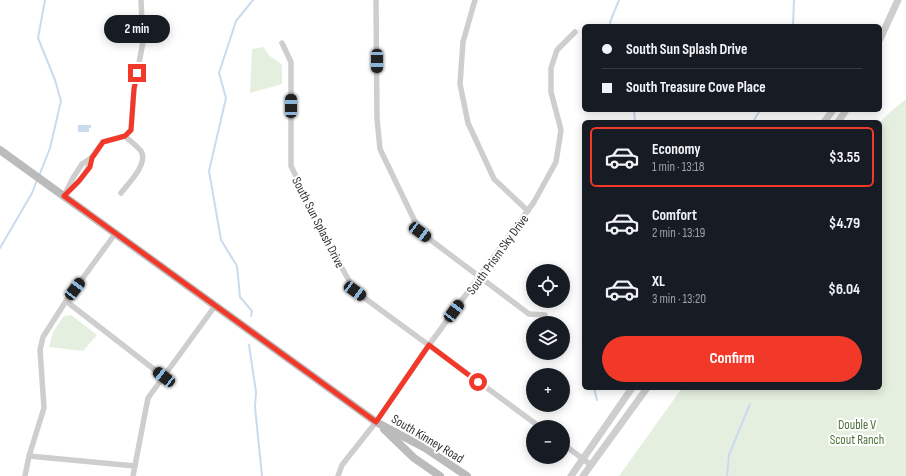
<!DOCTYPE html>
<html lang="en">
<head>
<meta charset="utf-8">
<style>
  body { margin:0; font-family:"Sofia Sans Condensed",sans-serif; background:#20242c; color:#f1f3f6; height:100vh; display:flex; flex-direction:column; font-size:15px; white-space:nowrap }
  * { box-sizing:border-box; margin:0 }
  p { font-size:13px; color:#9ea1a6 }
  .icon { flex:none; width:22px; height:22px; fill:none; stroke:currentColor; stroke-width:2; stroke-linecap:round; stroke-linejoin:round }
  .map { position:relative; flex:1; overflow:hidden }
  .drawer { position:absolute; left:582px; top:120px; width:300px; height:270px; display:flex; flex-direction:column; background:#171b24; border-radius:6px; box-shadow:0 2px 10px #0003 }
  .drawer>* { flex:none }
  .guide { position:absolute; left:582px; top:24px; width:300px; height:88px; border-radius:6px; box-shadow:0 2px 10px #0003; display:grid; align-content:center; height:88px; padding:0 20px; background:#171b24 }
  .tools { position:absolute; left:526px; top:264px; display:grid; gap:8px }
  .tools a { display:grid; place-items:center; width:44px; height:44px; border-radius:50%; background:#171b24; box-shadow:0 2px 10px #0003; font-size:20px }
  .end { position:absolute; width:18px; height:18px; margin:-9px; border:5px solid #f23929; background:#fff; box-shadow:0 0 0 2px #fff }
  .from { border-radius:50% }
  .bubble { position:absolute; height:28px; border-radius:14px; background:#171b24; box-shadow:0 2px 10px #0003; font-size:13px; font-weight:700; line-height:28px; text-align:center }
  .car { position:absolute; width:12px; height:24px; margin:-12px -6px; border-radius:5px; box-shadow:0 0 3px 1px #0007; background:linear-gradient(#222 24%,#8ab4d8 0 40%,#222 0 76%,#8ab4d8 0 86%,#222 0) }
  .guide b { display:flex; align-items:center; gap:14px; height:38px; font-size:15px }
  .guide b+b { border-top:1px solid #363941 }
  .guide i { width:10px; height:10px; background:#f1f3f6 }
  ul { padding:7px 0 0; list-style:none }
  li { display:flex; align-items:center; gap:12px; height:60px; margin:0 8px 6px; padding:0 12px; border:2px solid transparent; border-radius:6px }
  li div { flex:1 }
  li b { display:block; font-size:15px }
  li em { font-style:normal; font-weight:700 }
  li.current { border-color:#f23929 }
  li>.icon { width:36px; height:36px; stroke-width:1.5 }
  .cta { display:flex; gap:8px; margin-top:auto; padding:8px 20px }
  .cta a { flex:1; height:46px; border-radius:24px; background:#f23929; color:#fff; font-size:16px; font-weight:700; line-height:46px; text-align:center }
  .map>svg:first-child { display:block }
</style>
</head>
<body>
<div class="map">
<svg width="906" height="476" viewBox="0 0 906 476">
  <rect width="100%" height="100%" fill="#fff"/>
  <g fill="#e5efdf">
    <path d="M 264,47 C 268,58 274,57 282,65 L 282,84 L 250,93 L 252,49 Z"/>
    <polygon points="906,99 906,476 619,476 682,388 880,388 880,122 889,113"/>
    <polygon points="71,315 97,335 83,351 49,347 53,332 64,316"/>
  </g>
  <polygon fill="#cadbef" points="78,125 91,125 91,128 89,128 89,132 78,132"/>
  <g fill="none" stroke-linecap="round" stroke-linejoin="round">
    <g stroke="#cadbef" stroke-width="2">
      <polyline points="611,26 610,22 619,0"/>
      <polyline points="793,26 794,0"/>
      <polyline points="634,110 635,122"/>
      <polyline points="753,122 760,110"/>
      <polyline points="39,176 50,148 61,101 55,80 38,38 45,0"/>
      <polyline points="0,248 32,193 37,180"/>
      <polyline points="251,316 252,311 240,297 237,266 221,240 209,171 226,98 219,73 236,21 253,0"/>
      <polyline points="249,345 256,392 255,407 262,476"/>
      <polyline points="594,388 597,400"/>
      <polyline points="727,476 729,455 750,404"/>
    </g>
    <g stroke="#cecece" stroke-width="5.5">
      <polyline points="376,0 377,119 380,149 420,232 529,314 545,315"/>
      <polyline points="475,0 463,42 460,84 468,123 494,179 528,211"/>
      <polyline points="282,43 291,62 291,166 334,254 355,291 540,427"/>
      <path d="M 67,193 C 78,183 88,173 91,158"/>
      <path d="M 121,193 C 128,184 149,163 141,151 C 137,146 130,141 125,136"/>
      <polyline points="64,196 73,178 82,164 91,158 103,142 125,136 131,130 134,89 143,42 141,0"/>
      <polyline points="66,301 164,377"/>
      <polyline points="563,444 591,465"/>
      <polyline points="29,456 135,466"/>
      <polyline points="25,476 29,456 44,408 40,350 43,337 66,301 115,234"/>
      <polyline points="133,476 148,398 215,306"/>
      <polyline points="338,476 342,465 376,422 429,345 534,202 556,162 561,130 551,92 551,68 557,50 575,32"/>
    </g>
    <g stroke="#cecece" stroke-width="7">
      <polyline points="880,39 898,0"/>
      <polyline points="824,122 833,110"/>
      <polyline points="838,122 846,110"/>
      <polyline points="571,476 632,388"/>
      <polyline points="583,476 647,388"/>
    </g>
    <g stroke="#bbb" stroke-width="8">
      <polyline points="0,150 376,422 425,448 467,476"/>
      <polyline points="384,429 414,458 440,476"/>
    </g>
  </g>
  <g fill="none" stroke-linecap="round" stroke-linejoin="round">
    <polyline stroke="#f23929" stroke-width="5" points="137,73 134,89 131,130 125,136 103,142 92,158 90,167 79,181 64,196 376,422 429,345 478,382"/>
  </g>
  <g text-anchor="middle" stroke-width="4" stroke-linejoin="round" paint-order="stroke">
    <g font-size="13" fill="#313131" stroke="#fff">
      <text transform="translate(319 222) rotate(63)" y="5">South Sun Splash Drive</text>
      <text transform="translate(497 254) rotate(-54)" y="5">South Prism Sky Drive</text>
      <text transform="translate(428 438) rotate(31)" y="5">South Kinney Road</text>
    </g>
    <g font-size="13" fill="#4c713a" stroke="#fff">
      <text x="857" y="429">Double V<tspan x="857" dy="15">Scout Ranch</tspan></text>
    </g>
  </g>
</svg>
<div class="tools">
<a><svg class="icon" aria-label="locate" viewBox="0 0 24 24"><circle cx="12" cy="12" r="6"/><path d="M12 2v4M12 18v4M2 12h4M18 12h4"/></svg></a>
<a><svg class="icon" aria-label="layers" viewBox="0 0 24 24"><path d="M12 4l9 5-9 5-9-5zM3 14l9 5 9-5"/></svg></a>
<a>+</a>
<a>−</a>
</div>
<i class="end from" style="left:478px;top:382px"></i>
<i class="end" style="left:137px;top:73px"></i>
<div class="bubble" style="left:104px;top:15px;width:66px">2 min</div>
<i class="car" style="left:377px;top:61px;rotate:180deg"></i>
<i class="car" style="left:291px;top:106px;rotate:0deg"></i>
<i class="car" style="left:420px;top:232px;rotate:127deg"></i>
<i class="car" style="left:75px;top:289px;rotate:37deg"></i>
<i class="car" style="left:355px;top:291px;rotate:126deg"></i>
<i class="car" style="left:454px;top:311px;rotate:37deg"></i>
<i class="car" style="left:164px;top:377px;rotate:308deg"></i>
<div class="guide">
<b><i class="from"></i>South Sun Splash Drive</b>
<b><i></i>South Treasure Cove Place</b>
</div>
<section class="drawer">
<ul>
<li class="current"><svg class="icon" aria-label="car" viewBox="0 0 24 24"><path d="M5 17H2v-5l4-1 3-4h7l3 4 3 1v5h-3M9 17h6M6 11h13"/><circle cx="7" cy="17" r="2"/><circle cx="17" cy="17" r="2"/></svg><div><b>Economy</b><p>1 min · 13:18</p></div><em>$3.55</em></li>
<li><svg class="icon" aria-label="car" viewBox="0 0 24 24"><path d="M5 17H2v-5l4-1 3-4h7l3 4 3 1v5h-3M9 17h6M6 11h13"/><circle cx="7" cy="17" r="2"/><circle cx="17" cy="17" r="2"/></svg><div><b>Comfort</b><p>2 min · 13:19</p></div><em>$4.79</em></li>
<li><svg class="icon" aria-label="car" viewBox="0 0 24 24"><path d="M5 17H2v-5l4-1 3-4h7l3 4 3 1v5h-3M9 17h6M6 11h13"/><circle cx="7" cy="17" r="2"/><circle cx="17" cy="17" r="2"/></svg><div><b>XL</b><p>3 min · 13:20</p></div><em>$6.04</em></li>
</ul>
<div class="cta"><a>Confirm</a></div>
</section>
</div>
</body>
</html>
